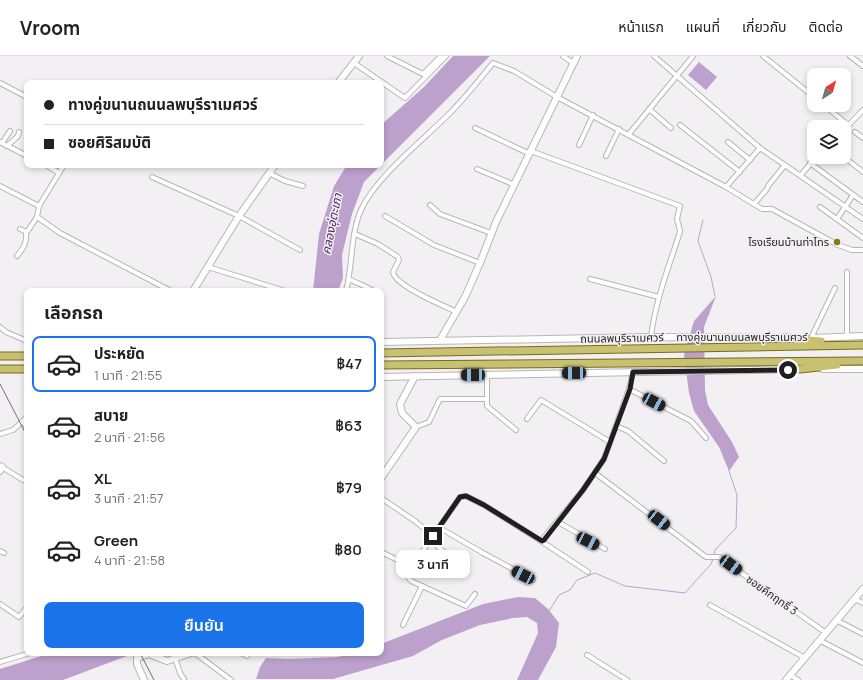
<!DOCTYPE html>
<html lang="th">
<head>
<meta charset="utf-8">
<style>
  body { margin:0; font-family:Manrope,"Noto Sans Thai",sans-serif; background:#f2f2f2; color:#222; height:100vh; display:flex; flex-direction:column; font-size:15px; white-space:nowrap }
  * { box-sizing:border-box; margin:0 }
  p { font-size:13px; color:#767676 }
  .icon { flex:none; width:22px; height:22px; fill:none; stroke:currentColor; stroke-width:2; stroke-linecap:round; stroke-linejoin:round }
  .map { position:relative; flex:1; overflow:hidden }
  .drawer { position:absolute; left:24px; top:232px; width:360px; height:368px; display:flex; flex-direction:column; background:#fff; border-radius:8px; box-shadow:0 2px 6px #0003 }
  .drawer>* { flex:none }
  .hud { position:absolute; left:24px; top:24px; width:360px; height:88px; border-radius:8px; box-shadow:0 2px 6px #0003; display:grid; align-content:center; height:88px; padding:0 20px; background:#fff }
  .needle { width:26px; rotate:37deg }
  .buttons { position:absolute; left:807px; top:12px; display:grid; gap:8px }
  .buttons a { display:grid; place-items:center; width:44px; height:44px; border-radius:8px; background:#fff; box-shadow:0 2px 6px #0003; font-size:20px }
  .end { position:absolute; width:18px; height:18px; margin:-9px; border:5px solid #1f1e20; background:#fff; box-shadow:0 0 0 2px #fff }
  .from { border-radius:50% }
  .bubble { position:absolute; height:28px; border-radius:8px; background:#fff; box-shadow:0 2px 6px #0003; font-size:13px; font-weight:600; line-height:28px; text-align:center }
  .car { position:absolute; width:12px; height:24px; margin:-12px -6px; border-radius:5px; box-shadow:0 0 3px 1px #0007; background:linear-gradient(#222 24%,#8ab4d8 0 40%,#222 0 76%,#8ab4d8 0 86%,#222 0) }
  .hud b { display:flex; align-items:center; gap:14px; height:38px; font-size:15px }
  .hud b+b { border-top:1px solid #e0e0e0 }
  .hud i { width:10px; height:10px; background:#222 }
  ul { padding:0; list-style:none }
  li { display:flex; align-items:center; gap:12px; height:56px; margin:0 8px 6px; padding:0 12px; border:2px solid transparent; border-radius:8px }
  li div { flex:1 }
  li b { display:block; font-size:15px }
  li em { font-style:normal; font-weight:600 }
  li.current { border-color:#1a73e8 }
  li>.icon { width:36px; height:36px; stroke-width:1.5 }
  h2 { padding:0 20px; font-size:18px; line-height:48px }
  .cta { display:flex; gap:8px; margin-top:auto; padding:8px 20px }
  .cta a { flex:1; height:46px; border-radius:8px; background:#1a73e8; color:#fff; font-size:16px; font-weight:600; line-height:46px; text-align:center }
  header { display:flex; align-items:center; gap:24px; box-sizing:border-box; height:56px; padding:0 20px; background:#fff; border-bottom:1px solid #e0e0e0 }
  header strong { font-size:19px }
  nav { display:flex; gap:22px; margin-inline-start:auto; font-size:14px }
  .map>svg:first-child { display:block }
</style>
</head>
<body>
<header>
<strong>Vroom</strong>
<nav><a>หน้าแรก</a><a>แผนที่</a><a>เกี่ยวกับ</a><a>ติดต่อ</a></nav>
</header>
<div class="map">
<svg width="863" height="624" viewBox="0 0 863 624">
  <rect width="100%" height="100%" fill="#f3f0f4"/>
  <g fill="#bda1cd">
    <polygon points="453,0 490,0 364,126 352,158 342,199 343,222 338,235 313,235 319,178 334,130 347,109 381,109 381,69 424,31"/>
    <polygon points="699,6 717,21 706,34 688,19"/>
    <polygon points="716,240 704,271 705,334 708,349 732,386 739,401 729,415 719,391 694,355 689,337 684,299 694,265"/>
    <polygon points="518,541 535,542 548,553 559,567 556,591 538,624 517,624 538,577 537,567 527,561 513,562 480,569 442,584 413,600 333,623 256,623 260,611 266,602 288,603 338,601 351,597 381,597 381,588 483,548"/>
    <polygon points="51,597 135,597 63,624 0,624 0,613"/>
  </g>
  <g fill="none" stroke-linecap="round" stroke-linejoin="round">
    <g stroke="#bda1cd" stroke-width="1">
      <polyline points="703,164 698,185 711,221 715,240"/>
      <polyline points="714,500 715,494 736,472 737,439 729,415"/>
      <polyline points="549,555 559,539 570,534 577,524 595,517 625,530 685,537 711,508 713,503"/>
    </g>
    <g stroke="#b8b5b9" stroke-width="6">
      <g id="street">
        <polyline points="387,0 423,18 441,0"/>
        <polyline points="563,0 573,7"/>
        <polyline points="654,0 760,92 863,163"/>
        <polyline points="763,0 814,41"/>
        <polyline points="850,0 863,10"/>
        <polyline points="354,7 405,42 446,0"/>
        <polyline points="0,27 27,41"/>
        <polyline points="824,49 848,69"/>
        <polyline points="649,53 671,72"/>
        <polyline points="680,69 740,116"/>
        <polyline points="475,72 530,98"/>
        <polyline points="844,74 863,54"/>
        <polyline points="855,76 863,82"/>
        <polyline points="629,78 693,0"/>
        <polyline points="0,86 27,100"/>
        <polyline points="728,86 750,104"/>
        <polyline points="2,87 10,75"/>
        <polyline points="579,89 593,59"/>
        <polyline points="7,90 18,80 19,76"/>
        <path d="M 531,95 L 680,150 L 677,163 L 680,175 L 679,179 C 668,213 655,246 651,281"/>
        <polyline points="606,100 619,73"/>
        <polyline points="844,101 863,116"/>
        <polyline points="810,107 863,146"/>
        <polyline points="46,109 59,117"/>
        <polyline points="64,109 39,150 37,161 60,177 171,235"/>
        <polyline points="477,113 515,129"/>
        <polyline points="269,117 285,125 303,130"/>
        <polyline points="801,119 816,101"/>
        <polyline points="152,121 239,160 300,194"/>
        <polyline points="0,130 39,150"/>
        <polyline points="768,130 785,109"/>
        <polyline points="726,131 760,92"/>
        <polyline points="754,148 767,133"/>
        <polyline points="430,149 440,158 491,177"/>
        <polyline points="820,151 863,182"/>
        <polyline points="385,160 434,189 480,207"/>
        <polyline points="837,163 853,139"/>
        <polyline points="20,173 27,176 37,161"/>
        <path d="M 355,178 L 378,188 L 398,201 L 399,204 L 393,216 C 395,230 444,250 457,256"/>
        <path d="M 17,200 C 24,192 27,186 26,176"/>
        <polyline points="208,211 285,235"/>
        <path d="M 349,223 C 358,228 365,229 373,235"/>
        <polyline points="590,223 659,241"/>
        <path d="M 346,235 C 353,209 350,179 361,154 C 376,121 422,85 449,58 C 465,42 479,24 493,7 L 514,15 L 557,41 L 726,131 L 762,153 L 772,153 L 838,189 L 852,194 L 863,194"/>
        <polyline points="0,271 6,276 27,285"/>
        <polyline points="847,281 847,216"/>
        <polyline points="811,282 835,232"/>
        <polyline points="487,319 487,350 516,374"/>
        <polyline points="629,333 691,365 706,382"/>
        <polyline points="527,363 541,344 610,386"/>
        <polyline points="23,366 27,371"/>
        <polyline points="616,370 628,375 664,405"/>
        <polyline points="416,371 429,366 440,343 487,343"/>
        <polyline points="0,378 13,374 27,361"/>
        <polyline points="2,411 23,424 27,424"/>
        <polyline points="595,417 706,501 719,501 826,577"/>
        <polyline points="381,442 415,465 433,480 460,441 466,440 484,449 541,485 583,434 604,403 629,333 633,316"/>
        <polyline points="558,466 605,493"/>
        <polyline points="440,472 483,497 533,524"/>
        <polyline points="433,480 412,511 408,521 411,525 466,550 475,538"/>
        <polyline points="431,484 445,497 454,511"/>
        <polyline points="541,485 588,516"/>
        <polyline points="0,495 4,497"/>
        <polyline points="381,496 412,511"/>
        <polyline points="854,543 863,547"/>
        <polyline points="0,548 19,561 27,551"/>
        <polyline points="710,549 805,602"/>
        <polyline points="836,564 863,578"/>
        <polyline points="403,569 422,530"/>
        <polyline points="819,584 863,607"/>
        <polyline points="195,597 231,624"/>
        <polyline points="241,597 247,600"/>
        <polyline points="587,599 627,624"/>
        <polyline points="175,602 180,617 184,623"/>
        <polyline points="0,606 30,597"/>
        <polyline points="790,619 798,624"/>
      </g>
    </g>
    <g stroke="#b8b5b9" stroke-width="8">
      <g id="secondary">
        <polyline points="338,27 359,0"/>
        <polyline points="193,235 239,160 275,109"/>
        <polyline points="812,282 863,280"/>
        <polyline points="440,284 465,241 480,207 496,166 577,0"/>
        <polyline points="381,286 651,281 787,282"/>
        <polyline points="823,313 863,313"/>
        <polyline points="381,321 803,313"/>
        <polyline points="0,410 2,411 0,415"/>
        <polyline points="381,422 416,371 402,357 400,348 415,320"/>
        <polyline points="144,624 137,608 137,602 149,598 167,605 191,597"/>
        <polyline points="786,624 863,533"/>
      </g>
    </g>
    <g stroke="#756d18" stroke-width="9">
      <g id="primary">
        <polyline points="784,282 821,285"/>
        <polyline points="381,297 863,289"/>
        <polyline points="0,300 27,300"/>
        <polyline points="381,309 863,305"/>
        <polyline points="0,313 27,313"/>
        <polyline points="800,313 837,309"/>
      </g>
    </g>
    <use href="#street" stroke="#fff" stroke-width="4"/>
    <use href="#secondary" stroke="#fff" stroke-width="6"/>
    <use href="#primary" stroke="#c8c172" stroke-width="7"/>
    <g stroke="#727073" stroke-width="1">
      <polyline points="0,328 27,380"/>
      <polyline points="140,597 154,624"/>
    </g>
  </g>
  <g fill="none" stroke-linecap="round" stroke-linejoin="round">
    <polyline stroke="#1f1e20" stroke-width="5" points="433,480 460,441 466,440 484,449 542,485 544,484 583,434 604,403 630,333 633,316 788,314"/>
  </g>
  <circle fill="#82781d" stroke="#f3f0f4" stroke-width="1.5" cx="837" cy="186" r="4"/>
  <g text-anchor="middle" stroke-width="3" stroke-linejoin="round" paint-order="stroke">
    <g font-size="11" fill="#1f1e20" stroke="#f3f0f4" text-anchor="end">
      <text x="829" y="190">โรงเรียนบ้านท่าไทร</text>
    </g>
    <g font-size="11" fill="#1f1e20" stroke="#f3f0f4">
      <text x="742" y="285">ทางคู่ขนานถนนลพบุรีราเมศวร์</text>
      <text transform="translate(622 282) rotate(-1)" y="4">ถนนลพบุรีราเมศวร์</text>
      <text transform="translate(772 539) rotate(35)" y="4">ซอยคึกฤทธิ์ 3</text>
    </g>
    <g font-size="12" font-style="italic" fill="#4a255c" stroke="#f3f0f4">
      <text transform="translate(332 168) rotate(-79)" y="4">คลองอุ่ตะเภา</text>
    </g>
  </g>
</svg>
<div class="buttons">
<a><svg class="needle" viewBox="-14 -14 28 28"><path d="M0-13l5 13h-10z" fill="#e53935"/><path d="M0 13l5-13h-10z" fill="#767676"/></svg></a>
<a><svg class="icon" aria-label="layers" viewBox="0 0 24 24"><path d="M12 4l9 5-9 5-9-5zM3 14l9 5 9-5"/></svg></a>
</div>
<i class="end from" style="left:788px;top:314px"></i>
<i class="end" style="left:433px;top:480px"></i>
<div class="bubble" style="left:396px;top:494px;width:74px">3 นาที</div>
<i class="car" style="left:574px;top:317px;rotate:269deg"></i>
<i class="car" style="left:473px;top:319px;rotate:270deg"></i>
<i class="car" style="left:654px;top:346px;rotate:118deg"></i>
<i class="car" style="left:659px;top:464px;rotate:128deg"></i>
<i class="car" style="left:588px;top:485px;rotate:117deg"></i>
<i class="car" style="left:731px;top:509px;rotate:126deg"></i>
<i class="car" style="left:523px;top:519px;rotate:297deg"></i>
<div class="hud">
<b><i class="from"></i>ทางคู่ขนานถนนลพบุรีราเมศวร์</b>
<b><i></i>ซอยศิริสมบัติ</b>
</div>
<section class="drawer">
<h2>เลือกรถ</h2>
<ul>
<li class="current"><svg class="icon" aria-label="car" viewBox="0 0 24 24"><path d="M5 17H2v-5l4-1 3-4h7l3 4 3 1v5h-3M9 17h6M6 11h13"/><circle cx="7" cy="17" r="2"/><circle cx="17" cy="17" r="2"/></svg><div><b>ประหยัด</b><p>1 นาที · 21:55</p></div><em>฿47</em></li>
<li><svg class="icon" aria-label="car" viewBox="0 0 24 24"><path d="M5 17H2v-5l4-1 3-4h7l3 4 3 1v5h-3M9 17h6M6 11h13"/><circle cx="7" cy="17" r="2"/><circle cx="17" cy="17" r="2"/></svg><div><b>สบาย</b><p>2 นาที · 21:56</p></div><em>฿63</em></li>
<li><svg class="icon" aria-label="car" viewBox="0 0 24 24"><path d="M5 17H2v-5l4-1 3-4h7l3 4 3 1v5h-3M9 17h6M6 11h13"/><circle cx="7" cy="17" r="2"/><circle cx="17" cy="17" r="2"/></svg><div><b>XL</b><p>3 นาที · 21:57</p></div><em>฿79</em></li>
<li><svg class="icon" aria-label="car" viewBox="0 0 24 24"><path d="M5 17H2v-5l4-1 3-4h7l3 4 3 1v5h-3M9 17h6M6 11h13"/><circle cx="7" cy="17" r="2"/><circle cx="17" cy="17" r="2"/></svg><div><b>Green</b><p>4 นาที · 21:58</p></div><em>฿80</em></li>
</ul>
<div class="cta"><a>ยืนยัน</a></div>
</section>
</div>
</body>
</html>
